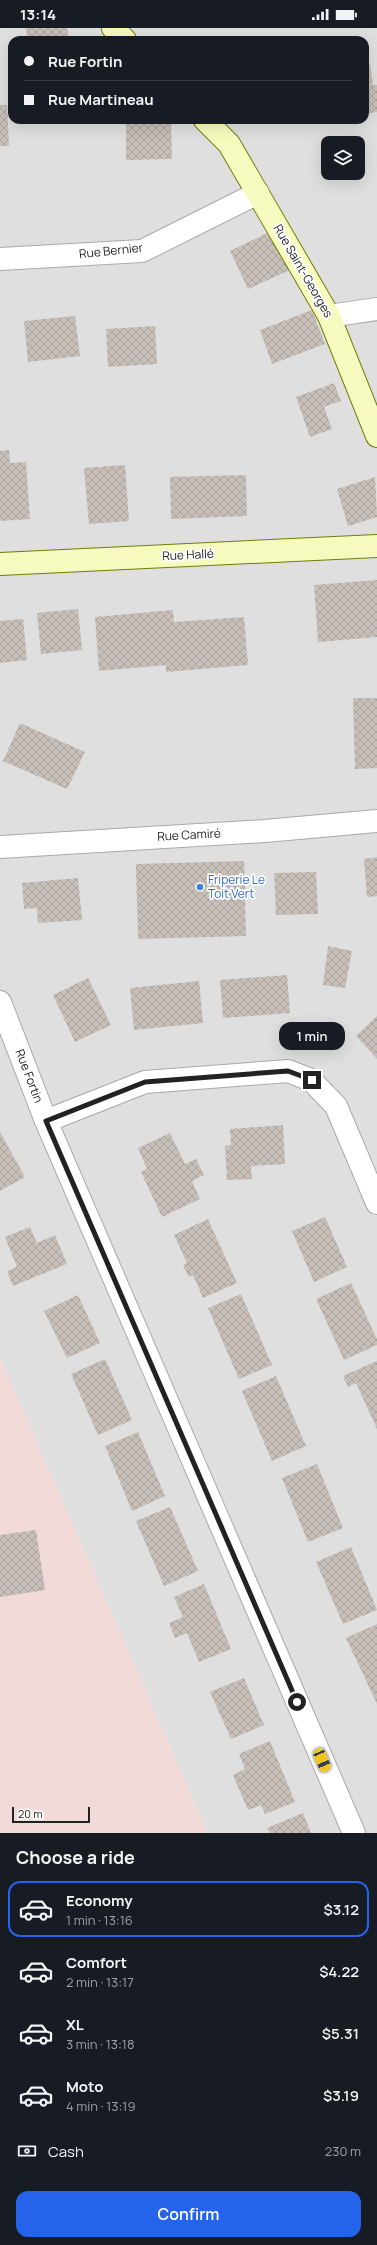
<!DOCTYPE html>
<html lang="en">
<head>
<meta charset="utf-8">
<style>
  body { margin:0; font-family:Manrope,sans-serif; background:#20242c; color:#f1f3f6; height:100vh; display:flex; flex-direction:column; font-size:15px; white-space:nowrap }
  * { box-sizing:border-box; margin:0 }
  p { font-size:13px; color:#9ea1a6 }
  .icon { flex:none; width:22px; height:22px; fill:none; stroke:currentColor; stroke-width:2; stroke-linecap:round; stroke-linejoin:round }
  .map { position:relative; height:1805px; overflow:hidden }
  .side { display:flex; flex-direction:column; background:#171b24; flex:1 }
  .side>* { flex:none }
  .hud { position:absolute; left:8px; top:8px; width:361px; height:88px; border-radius:12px; box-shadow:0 4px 16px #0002; display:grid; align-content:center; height:88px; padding:0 16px; background:#171b24 }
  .tools { position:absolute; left:321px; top:108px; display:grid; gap:8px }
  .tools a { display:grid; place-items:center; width:44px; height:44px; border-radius:8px; background:#171b24; box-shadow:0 4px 16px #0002; font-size:20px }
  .scale { position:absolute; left:12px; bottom:10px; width:78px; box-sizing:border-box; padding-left:4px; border:2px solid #222; border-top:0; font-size:11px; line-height:14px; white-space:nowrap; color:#222; -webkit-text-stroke:3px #fff; paint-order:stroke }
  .end { position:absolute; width:18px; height:18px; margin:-9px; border:5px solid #222; background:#fff; box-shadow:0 0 0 2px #fff }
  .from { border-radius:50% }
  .bubble { position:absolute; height:28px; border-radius:12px; background:#171b24; box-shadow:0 4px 16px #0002; font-size:13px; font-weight:600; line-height:28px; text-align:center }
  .car { position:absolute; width:12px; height:24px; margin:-12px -6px; border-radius:5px; box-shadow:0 0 3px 1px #0007; background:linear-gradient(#f5c518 24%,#345 0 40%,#f5c518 0 76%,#345 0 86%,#f5c518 0) }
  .hud b { display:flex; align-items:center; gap:14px; height:38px; font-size:15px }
  .hud b+b { border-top:1px solid #363941 }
  .hud i { width:10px; height:10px; background:#f1f3f6 }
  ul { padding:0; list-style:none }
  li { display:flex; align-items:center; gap:12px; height:56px; margin:0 8px 6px; padding:0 8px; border:2px solid transparent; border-radius:12px }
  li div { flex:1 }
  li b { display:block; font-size:15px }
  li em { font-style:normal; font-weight:600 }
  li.current { border-color:#2563eb }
  li>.icon { width:36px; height:36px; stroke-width:1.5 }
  h2 { padding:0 16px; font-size:18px; line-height:48px }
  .pay { display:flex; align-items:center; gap:10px; height:44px; padding:0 16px; font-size:15px }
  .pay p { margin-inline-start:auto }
  .action { display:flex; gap:8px; margin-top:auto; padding:8px 16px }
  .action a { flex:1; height:46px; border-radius:12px; background:#2563eb; color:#fff; font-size:16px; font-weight:600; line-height:46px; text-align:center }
  .status { display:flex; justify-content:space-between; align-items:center; height:28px; padding:0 20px; background:#171b24; direction:ltr }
  .status svg { height:11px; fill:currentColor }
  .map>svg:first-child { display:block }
</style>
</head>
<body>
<div class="status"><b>13:14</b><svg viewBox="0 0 49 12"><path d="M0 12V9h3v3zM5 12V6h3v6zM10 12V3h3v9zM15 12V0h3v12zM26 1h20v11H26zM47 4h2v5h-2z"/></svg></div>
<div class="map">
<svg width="377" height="1805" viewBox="0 0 377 1805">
  <defs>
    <pattern id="building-cross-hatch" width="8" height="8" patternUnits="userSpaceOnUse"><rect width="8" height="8" fill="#c7bfb8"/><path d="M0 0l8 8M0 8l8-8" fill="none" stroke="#aba49e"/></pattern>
  </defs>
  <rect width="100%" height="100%" fill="#f2efe9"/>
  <path fill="#e0dfdf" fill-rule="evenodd" d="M 0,0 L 377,0 L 377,1805 L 208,1805 L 0,1330 ZM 12,12 L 365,12 L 365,92 L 12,92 ZM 328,115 L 358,115 L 358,145 L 328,145 Z"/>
  <polygon fill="#f2dad9" points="0,1330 208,1805 0,1805"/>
  <g fill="url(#building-cross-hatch)">
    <polygon points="26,0 67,0 69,12 28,12"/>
    <polygon points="370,36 373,57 377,57 377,84 365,86 365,37"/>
    <polygon points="0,77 7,77 9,118 0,118"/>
    <polygon points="126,92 171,92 172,131 126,132"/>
    <polygon points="272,203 290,242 248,261 230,223"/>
    <polygon points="312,282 325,316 272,336 260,302"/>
    <polygon points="75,288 80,328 28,334 24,293"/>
    <polygon points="155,298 157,336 108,339 106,301"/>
    <polygon points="334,355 341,373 324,379 332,401 310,409 296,369"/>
    <polygon points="9,422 10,435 26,434 30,491 0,493 0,423"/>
    <polygon points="125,437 129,493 89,496 84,440"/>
    <polygon points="246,447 247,488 171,491 170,449"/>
    <polygon points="375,449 377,489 348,498 337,461"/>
    <polygon points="377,552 377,609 318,614 314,557"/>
    <polygon points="78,581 82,622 41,626 37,585"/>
    <polygon points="173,582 174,594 244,589 248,637 166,644 166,637 99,643 95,589"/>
    <polygon points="23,591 27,632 0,635 0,593"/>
    <polygon points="353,670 377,670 377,740 355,741"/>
    <polygon points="20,695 85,724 67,761 3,733"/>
    <polygon points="377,829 377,868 367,869 364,831"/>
    <polygon points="244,833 246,908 138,911 136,836"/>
    <polygon points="316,844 318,886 276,887 274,845"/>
    <polygon points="78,850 82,892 38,895 37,880 24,881 22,855"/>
    <polygon points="328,918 352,923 345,960 323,957"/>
    <polygon points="287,947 290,985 223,990 220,952"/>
    <polygon points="88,950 111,997 75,1014 53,967"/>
    <polygon points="199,953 203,995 134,1002 130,960"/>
    <polygon points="377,988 377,1031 356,1008"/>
    <polygon points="283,1097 285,1136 251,1138 252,1151 227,1152 225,1118 231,1117 230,1101"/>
    <polygon points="0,1104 25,1149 0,1163"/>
    <polygon points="170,1105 185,1136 196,1131 204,1147 192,1153 200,1171 162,1189 141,1144 147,1141 138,1120"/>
    <polygon points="325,1189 347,1239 314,1254 292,1203"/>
    <polygon points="208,1191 237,1255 203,1270 193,1247 189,1249 183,1237 187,1235 174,1207"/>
    <polygon points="30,1199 37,1215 55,1207 67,1236 13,1258 7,1243 17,1239 5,1209"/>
    <polygon points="351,1255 377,1311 377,1317 344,1332 316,1271"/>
    <polygon points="241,1266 272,1337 239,1351 208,1280"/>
    <polygon points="78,1267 100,1315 67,1330 44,1283"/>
    <polygon points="105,1331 132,1392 98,1407 71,1346"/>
    <polygon points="377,1333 377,1401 356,1355 348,1359 343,1348"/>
    <polygon points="276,1348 306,1418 272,1433 242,1363"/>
    <polygon points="138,1404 165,1468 132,1483 105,1418"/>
    <polygon points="317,1436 343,1500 308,1514 282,1450"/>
    <polygon points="170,1479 198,1543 164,1558 136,1493"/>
    <polygon points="36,1502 45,1562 0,1569 0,1507"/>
    <polygon points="351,1519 377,1582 343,1596 316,1534"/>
    <polygon points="204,1556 231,1621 199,1634 187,1605 175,1610 169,1595 183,1589 174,1569"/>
    <polygon points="377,1596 377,1676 346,1610"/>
    <polygon points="244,1650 264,1697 231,1711 210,1664"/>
    <polygon points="270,1713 295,1774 265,1786 261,1777 248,1782 233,1747 245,1741 239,1726"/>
    <polygon points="303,1785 311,1805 270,1805 267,1800"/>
  </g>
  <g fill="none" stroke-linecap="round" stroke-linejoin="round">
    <g stroke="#a9a9a9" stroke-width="24">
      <g id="street">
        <polyline points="0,231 142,223 258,165"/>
        <polyline points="329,288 377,281"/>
        <polyline points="0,819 265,803 377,793"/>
        <polyline points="0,974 46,1093 354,1805"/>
        <polyline points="46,1093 145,1054 288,1043 311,1052 336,1078 377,1175"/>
      </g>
    </g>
    <g stroke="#707d05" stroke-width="24">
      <g id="secondary">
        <polyline points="113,0 125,12"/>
        <polyline points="205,92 229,116 329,288 377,408"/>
        <polyline points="0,536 377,518"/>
      </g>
    </g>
    <use href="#street" stroke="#fff" stroke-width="22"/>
    <use href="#secondary" stroke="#f7fabf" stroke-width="22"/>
  </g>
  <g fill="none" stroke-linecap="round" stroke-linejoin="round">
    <polyline stroke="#222" stroke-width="5" points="297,1674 46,1093 145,1054 288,1043 312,1052"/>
  </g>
  <circle fill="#3f7fe0" stroke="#fff" stroke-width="1.5" cx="200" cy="859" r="4"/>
  <g text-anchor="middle" stroke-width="3.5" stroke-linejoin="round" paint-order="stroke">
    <g font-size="12" fill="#222" stroke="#fff">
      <text transform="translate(111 223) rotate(-6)" y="4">Rue Bernier</text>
      <text transform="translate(303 243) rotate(60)" y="4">Rue Saint-Georges</text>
      <text transform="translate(188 527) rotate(-3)" y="4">Rue Hallé</text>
      <text transform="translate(189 807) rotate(-3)" y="4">Rue Camiré</text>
      <text transform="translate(29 1048) rotate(69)" y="4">Rue Fortin</text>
    </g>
    <g font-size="12" fill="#366cbe" stroke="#fff" text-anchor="start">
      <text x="208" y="856">Friperie Le<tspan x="208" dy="14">Toit Vert</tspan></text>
    </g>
  </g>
</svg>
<div class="tools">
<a><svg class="icon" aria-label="layers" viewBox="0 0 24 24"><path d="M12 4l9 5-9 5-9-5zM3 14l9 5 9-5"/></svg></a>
</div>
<div class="scale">20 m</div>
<i class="end from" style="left:297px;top:1674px"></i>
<i class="end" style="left:312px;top:1052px"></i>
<div class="bubble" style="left:279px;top:994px;width:66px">1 min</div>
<i class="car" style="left:322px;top:1732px;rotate:157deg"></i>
<div class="hud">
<b><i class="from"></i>Rue Fortin</b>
<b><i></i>Rue Martineau</b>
</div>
</div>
<section class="side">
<h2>Choose a ride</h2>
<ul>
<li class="current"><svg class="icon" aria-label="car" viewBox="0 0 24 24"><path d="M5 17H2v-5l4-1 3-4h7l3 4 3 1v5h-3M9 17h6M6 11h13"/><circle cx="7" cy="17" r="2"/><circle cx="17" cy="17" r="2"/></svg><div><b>Economy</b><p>1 min · 13:16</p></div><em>$3.12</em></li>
<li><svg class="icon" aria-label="car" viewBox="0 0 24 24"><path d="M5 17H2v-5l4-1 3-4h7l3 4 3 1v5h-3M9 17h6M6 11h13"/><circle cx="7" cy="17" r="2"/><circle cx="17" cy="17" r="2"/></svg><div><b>Comfort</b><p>2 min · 13:17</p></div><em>$4.22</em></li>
<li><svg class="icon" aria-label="car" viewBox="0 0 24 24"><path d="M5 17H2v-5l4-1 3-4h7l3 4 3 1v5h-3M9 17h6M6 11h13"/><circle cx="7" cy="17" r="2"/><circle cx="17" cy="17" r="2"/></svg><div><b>XL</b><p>3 min · 13:18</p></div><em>$5.31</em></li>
<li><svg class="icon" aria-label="car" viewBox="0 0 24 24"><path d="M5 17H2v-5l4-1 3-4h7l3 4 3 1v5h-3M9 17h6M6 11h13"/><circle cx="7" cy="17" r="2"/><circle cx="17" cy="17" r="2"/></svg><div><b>Moto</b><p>4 min · 13:19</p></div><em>$3.19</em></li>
</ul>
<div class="pay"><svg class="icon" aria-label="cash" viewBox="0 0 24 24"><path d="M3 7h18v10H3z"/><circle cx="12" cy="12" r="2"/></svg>Cash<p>230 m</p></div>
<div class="action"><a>Confirm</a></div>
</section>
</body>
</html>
